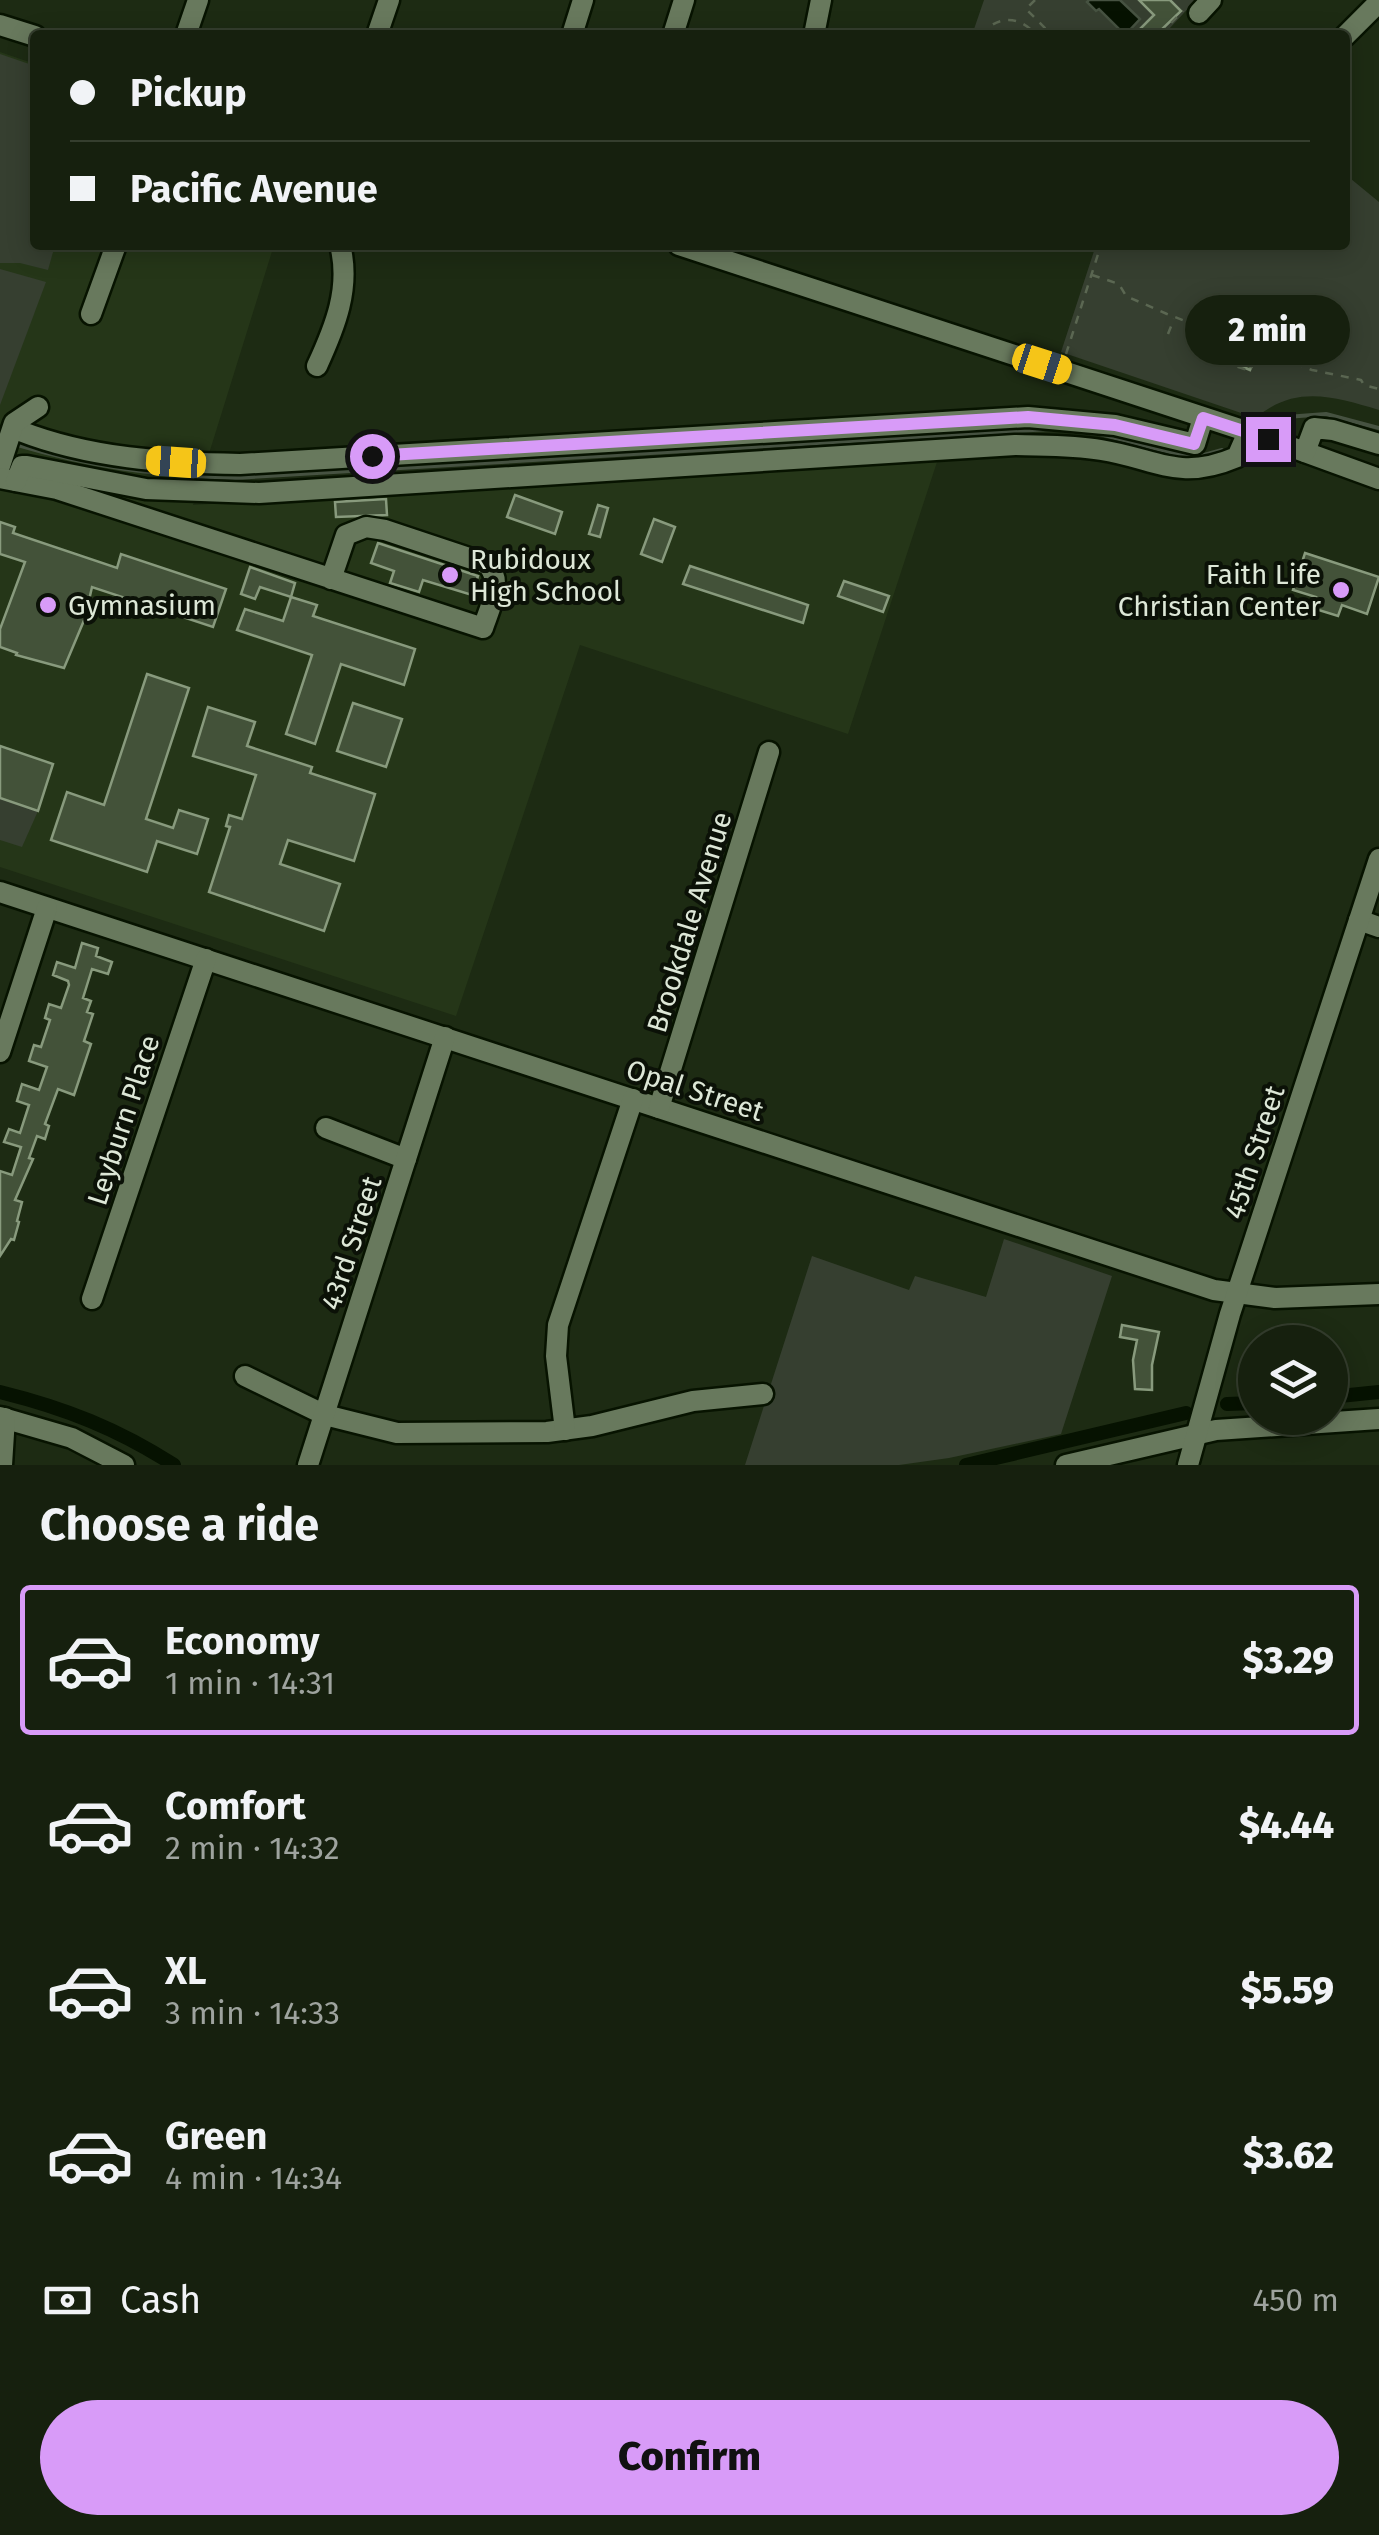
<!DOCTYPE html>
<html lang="en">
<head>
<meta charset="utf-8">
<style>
  body { margin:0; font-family:"Fira Sans",sans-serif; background:#1f2817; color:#f1f3f6; height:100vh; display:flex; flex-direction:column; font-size:38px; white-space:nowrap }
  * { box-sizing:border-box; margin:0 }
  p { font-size:32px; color:#9ea39e }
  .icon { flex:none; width:55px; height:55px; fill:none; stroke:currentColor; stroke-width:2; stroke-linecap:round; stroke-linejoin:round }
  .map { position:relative; height:1465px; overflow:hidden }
  .drawer { display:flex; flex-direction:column; background:#16200e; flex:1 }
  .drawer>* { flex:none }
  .banner { position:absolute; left:30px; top:30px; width:1320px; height:220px; border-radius:10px; box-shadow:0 5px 25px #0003,0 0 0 2px #353e2e; display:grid; align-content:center; height:220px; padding:0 40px; background:#16200e }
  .controls { position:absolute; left:1238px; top:1325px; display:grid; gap:20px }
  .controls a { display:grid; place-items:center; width:110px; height:110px; border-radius:50%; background:#16200e; box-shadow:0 5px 25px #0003,0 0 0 2px #353e2e; font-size:50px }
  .end { position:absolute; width:45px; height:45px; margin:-22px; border:12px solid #d89bf8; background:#111; box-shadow:0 0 0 5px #111 }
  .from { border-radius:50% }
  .bubble { position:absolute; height:70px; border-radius:35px; background:#16200e; box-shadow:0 5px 25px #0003,0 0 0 2px #353e2e; font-size:32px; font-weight:800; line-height:70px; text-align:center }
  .car { position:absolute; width:30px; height:60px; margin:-30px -15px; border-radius:12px; box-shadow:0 0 8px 2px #0007; background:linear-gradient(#f5c518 24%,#345 0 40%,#f5c518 0 76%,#345 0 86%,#f5c518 0) }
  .banner b { display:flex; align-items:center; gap:35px; height:95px; font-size:38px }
  .banner b+b { border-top:2px solid #353e2e }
  .banner i { width:25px; height:25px; background:#f1f3f6 }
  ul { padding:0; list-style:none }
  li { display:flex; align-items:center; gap:30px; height:150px; margin:0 20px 15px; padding:0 20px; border:5px solid transparent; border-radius:10px }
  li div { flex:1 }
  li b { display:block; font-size:38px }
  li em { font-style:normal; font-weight:800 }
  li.active { border-color:#d89bf8 }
  li>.icon { width:90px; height:90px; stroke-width:1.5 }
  h2 { padding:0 40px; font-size:45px; line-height:120px }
  .pay { display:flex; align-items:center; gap:25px; height:110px; padding:0 40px; font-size:38px }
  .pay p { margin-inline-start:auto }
  .button { display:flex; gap:20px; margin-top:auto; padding:20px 40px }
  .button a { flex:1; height:115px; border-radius:60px; background:#d89bf8; color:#111; font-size:40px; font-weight:800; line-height:115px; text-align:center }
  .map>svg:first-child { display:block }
</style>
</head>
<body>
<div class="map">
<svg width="1379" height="1465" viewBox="0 0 1379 1465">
  <rect width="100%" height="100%" fill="#1d2b13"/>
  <polygon fill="#253618" points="0,52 35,64 35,245 274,245 193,505 937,462 848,734 580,645 456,1016 0,867"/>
  <g fill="#363f30">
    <polygon points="984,0 1196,0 1169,29 1175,35 972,35"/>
    <polygon points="0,54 35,66 35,245 55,245 48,270 20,263 0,263"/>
    <path d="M 1345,174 L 1379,202 L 1379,410 C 1335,397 1295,384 1256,418 L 1061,352 L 1096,245 L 1345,245 Z"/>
    <polygon points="0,269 46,282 0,405"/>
    <polygon points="0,798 38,811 22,847 0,840"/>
    <polygon points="1004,1239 1112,1276 1061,1434 949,1458 899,1465 745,1465 812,1256 909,1290 915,1276 986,1297"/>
  </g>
  <polygon fill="#061201" stroke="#465241" stroke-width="2.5" points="1089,0 1120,0 1140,19 1125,35 1099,9 1096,11 1087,2"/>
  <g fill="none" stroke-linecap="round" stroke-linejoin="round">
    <g stroke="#465241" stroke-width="4">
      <polyline points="1286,417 1326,414 1379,428"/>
      <path d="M 14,444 C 92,467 154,476 235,478 L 1050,429 L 1100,434 L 1193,458 L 1222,450"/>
    </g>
    <g stroke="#061201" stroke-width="14">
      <path d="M 0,1392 C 65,1408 118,1429 174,1465"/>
      <polyline points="1330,1397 1379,1392"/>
      <polyline points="1227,1404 1255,1403"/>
      <polyline points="966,1465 1186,1413"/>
    </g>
  </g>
  <g fill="#435239" stroke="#889a7d" stroke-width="2.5">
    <polygon points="1139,0 1170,0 1181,11 1156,35 1134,35 1154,15"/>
    <polygon points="1228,338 1258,350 1250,370 1220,357"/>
    <polygon points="515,495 562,512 555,534 507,517"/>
    <polygon points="386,499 387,515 336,517 335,502"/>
    <polygon points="598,505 608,508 600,537 589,534"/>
    <polygon points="654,519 675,527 662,562 641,554"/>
    <polygon points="0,522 15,527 13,533 117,568 121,554 226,589 213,627 92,587 85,618 64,668 16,655 17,653 0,647 0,629 25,562 0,554"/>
    <polygon points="378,543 478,576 472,595 423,580 419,592 390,583 394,571 371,563"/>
    <polygon points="1305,553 1379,577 1367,614 1342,605 1338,616 1312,608 1316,597 1293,590"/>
    <polygon points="690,566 808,605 803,623 683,584"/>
    <polygon points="250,567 295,583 291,597 260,587 255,599 241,594"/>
    <polygon points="844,581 889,596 883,612 838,596"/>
    <polygon points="291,597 317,605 313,616 415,649 404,685 341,664 315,744 286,734 312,655 237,630 245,609 283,621"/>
    <polygon points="147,674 189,688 146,819 173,828 179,810 208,819 197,854 157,841 147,872 51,840 67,792 104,805"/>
    <polygon points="353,703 402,719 386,767 337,751"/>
    <polygon points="208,707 255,722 247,746 312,767 310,773 375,794 354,861 288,840 280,864 340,884 324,931 209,892 230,827 226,826 229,815 242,819 256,775 193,756"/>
    <polygon points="0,746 53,764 38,811 0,798"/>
    <polygon points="82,943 98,948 96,956 112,962 108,974 92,969 83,998 91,1001 87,1012 93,1014 84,1041 91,1044 74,1095 58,1089 45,1124 49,1126 45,1139 37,1136 29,1158 33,1159 15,1200 22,1202 17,1221 19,1222 14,1240 11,1239 0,1256 0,1171 12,1175 21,1147 4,1142 9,1129 20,1133 29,1105 17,1101 22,1084 39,1090 47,1067 29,1061 34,1045 41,1047 50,1020 45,1018 49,1004 61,1008 69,985 68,981 53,975 57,962 75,968"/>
    <polygon points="1122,1325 1159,1332 1152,1365 1152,1390 1135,1389 1133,1360 1137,1340 1120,1337"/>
  </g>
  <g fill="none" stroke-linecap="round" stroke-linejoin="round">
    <g stroke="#071300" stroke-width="25">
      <g id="minor">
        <polyline points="1199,13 1211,0"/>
        <polyline points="0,25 35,36"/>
        <polyline points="186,35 198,0"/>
        <polyline points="377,35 389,0"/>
        <polyline points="572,35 583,0"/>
        <polyline points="673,35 684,0"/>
        <polyline points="814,35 821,0"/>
        <polyline points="1345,36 1379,2"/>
        <polyline points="679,245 1261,436 1379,479"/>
        <polyline points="91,314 116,245"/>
        <path d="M 317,366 C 335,327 351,288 340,245"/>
        <path d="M 20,431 C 89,458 166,463 240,464 L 1028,417 L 1115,425 L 1195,444 L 1203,418"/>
        <polyline points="1305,452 1314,428 1333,430 1379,444"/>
        <polyline points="0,466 14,423 38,407"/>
        <path d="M 0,478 L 57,489 L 483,628 C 490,607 504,581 487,564 L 385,530 L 366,527 L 346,535 L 331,579"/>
        <path d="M 16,481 L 22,466 L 27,466 L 146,489 L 259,493 L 1015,445 C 1044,446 1072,445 1101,450 C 1158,459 1178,482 1237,457 L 1248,432"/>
        <polyline points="0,892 1214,1290 1275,1298 1379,1294"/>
        <polyline points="1359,920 1379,927"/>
        <polyline points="0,1052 47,908"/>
        <polyline points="659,1108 769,752"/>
        <polyline points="326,1128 406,1159"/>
        <polyline points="92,1299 206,959"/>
        <polyline points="245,1376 325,1415 397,1433 547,1432 592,1426 693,1401 763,1394"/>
        <polyline points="0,1417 72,1438 124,1465"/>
        <polyline points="565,1430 556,1356 558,1325 633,1099"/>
        <polyline points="2,1465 5,1418"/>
        <polyline points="308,1465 445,1037"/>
        <polyline points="1066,1465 1216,1430 1379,1419"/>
        <polyline points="1188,1465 1230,1314 1379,859"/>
      </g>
    </g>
    <g stroke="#5b6752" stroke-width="2.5" stroke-dasharray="8 8" stroke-linecap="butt">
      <polyline points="1035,0 1026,9 1052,35"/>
      <path d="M 981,35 C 997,15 1020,15 1036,35"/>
      <polyline points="1169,35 1165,29 1183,11"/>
      <polyline points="1092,275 1119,284 1126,296 1167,314 1312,370 1361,380 1364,385 1379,389"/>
      <polyline points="1168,334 1174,319"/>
      <polyline points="1225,337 1215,359 1250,371 1258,352"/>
      <polyline points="1066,354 1101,245"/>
      <polygon points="1259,358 1263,360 1262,363 1258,362"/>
    </g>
    <use href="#minor" stroke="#68795d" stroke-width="20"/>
  </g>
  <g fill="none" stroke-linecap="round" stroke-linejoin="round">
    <polyline stroke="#d89bf8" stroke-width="12" points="372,456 1028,417 1115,425 1194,444 1203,418 1268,439"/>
  </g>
  <g fill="#d89bf8" stroke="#0b1107" stroke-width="4">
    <circle cx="450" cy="575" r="10"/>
    <circle cx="1341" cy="590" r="10"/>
    <circle cx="48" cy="605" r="10"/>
  </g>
  <g text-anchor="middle" stroke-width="8" stroke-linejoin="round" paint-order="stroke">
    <g font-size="28" fill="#dde7d7" stroke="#0b1107" text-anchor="start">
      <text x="470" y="569">Rubidoux<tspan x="470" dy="32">High School</tspan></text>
      <text x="1321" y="584" text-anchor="end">Faith Life<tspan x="1321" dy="32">Christian Center</tspan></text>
      <text x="68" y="615">Gymnasium</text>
    </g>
    <g font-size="28" fill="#dde7d7" stroke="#0b1107">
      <text transform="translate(689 922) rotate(-73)" y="10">Brookdale Avenue</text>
      <text transform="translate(695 1090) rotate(18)" y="10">Opal Street</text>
      <text transform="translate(123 1120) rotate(-72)" y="10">Leyburn Place</text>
      <text transform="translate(1254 1152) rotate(-72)" y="10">45th Street</text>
      <text transform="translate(351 1243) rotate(-72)" y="10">43rd Street</text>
    </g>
  </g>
</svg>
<div class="controls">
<a><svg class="icon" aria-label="layers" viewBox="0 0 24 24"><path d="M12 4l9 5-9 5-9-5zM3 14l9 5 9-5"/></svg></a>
</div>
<i class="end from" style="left:372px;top:456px"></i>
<i class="end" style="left:1268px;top:439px"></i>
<div class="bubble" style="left:1185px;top:295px;width:165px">2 min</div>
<i class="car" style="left:1042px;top:364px;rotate:108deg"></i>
<i class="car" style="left:176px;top:462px;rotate:274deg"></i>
<div class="banner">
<b><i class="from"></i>Pickup</b>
<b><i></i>Pacific Avenue</b>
</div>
</div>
<section class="drawer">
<h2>Choose a ride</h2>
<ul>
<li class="active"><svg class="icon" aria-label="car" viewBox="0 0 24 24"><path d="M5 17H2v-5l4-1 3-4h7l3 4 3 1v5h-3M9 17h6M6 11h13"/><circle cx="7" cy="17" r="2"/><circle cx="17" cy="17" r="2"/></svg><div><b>Economy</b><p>1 min · 14:31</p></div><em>$3.29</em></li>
<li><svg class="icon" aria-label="car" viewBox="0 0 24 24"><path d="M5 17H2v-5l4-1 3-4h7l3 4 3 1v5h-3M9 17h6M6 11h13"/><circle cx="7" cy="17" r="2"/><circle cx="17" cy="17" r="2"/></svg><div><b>Comfort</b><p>2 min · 14:32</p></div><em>$4.44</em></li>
<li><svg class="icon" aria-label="car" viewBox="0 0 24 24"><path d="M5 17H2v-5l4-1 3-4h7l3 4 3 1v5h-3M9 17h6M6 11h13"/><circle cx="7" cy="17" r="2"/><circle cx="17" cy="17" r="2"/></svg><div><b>XL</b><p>3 min · 14:33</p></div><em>$5.59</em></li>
<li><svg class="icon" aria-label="car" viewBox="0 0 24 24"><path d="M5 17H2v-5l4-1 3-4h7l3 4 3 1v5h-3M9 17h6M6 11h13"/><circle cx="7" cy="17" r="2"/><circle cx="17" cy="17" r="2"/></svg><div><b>Green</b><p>4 min · 14:34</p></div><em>$3.62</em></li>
</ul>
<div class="pay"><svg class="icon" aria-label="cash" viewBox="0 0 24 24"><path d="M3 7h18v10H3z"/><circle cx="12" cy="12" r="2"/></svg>Cash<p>450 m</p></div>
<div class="button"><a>Confirm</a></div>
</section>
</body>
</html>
